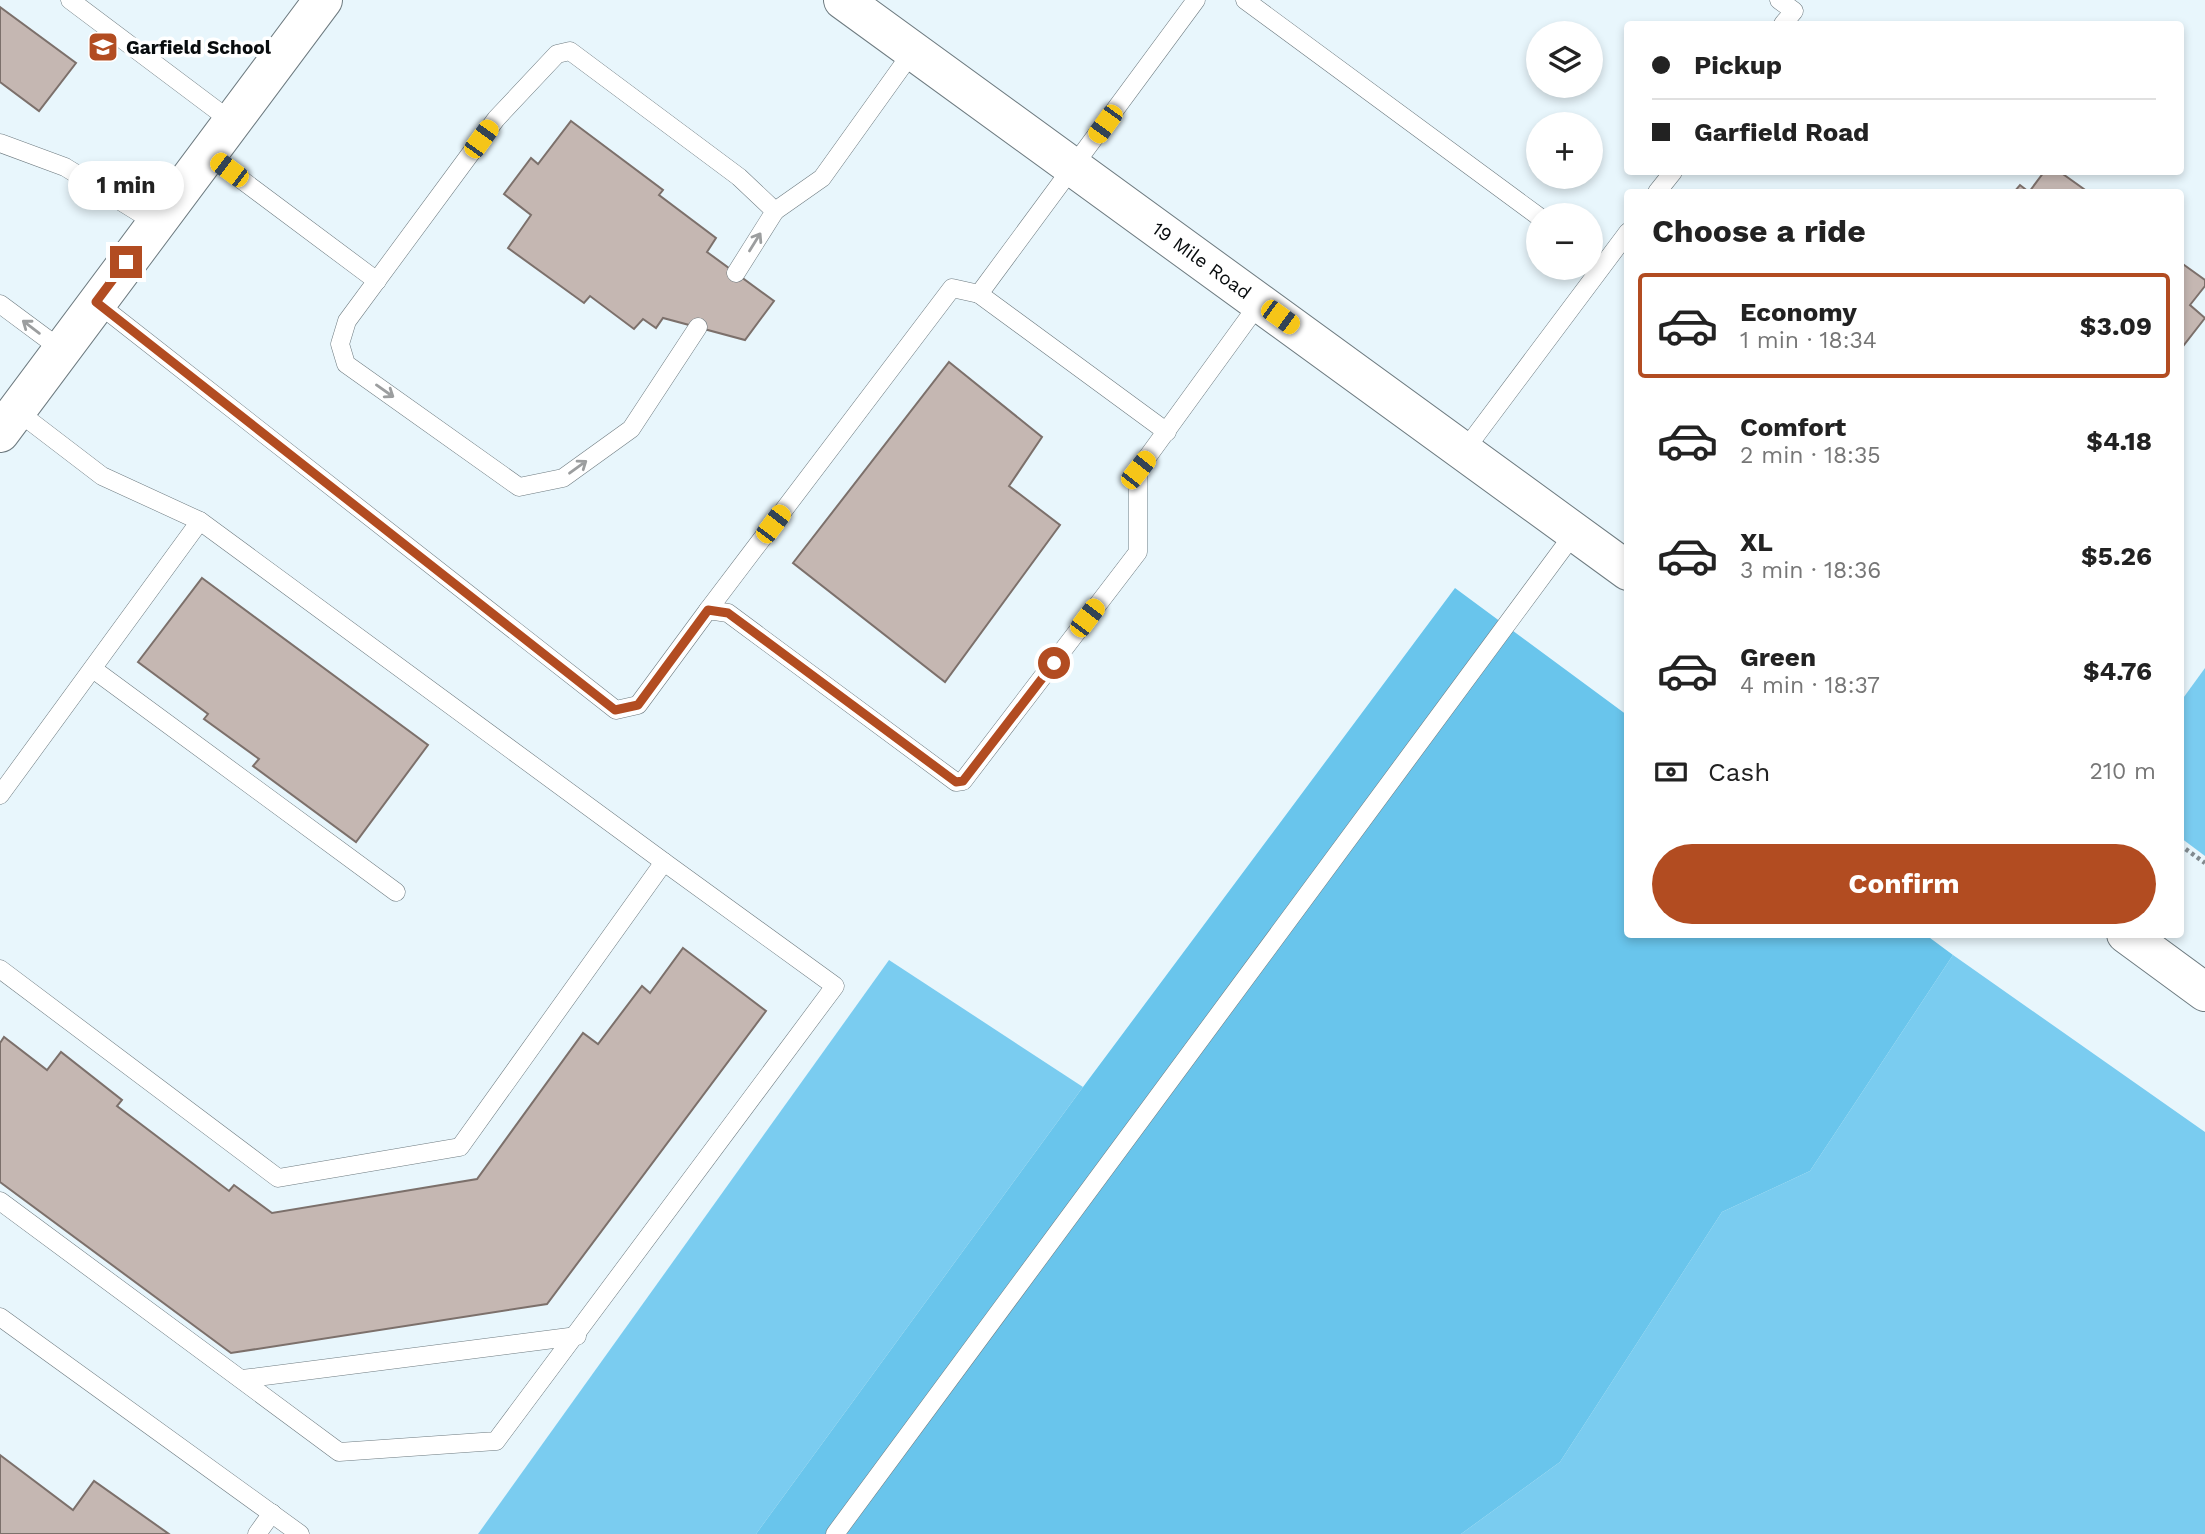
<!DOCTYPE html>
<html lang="en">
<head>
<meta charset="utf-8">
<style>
  body { margin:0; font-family:"Work Sans",sans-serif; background:#f6f6f6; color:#222; height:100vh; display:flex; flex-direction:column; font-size:26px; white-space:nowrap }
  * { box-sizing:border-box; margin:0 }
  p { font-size:23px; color:#767676 }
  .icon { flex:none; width:38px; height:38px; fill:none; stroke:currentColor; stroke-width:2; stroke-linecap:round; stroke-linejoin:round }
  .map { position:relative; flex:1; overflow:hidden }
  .drawer { position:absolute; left:1624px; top:189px; width:560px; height:749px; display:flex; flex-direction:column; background:#fff; border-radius:7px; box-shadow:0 4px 10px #0003 }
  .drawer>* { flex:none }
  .guide { position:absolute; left:1624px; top:21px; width:560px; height:154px; border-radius:7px; box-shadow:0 4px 10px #0003; display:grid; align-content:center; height:154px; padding:0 28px; background:#fff }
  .controls { position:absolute; left:1526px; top:21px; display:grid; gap:14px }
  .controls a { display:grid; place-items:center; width:77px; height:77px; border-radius:50%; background:#fff; box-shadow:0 4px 10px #0003; font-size:35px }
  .end { position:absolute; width:32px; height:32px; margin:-16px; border:9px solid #b24c21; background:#fff; box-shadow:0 0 0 4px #fff }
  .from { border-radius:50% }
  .bubble { position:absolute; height:49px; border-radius:24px; background:#fff; box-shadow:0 4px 10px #0003; font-size:23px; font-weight:700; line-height:49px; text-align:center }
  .car { position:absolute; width:21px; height:42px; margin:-21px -10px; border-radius:9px; box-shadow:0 0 5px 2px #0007; background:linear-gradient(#f5c518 24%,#345 0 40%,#f5c518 0 76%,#345 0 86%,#f5c518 0) }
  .guide b { display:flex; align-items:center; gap:24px; height:66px; font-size:26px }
  .guide b+b { border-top:2px solid #e0e0e0 }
  .guide i { width:18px; height:18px; background:#222 }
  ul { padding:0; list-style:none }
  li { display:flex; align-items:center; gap:21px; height:105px; margin:0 14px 10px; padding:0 14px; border:4px solid transparent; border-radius:7px }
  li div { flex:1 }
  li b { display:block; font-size:26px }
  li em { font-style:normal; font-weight:700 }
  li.current { border-color:#b24c21 }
  li>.icon { width:63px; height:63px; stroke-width:1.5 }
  h2 { padding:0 28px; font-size:32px; line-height:84px }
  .pay { display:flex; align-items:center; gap:18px; height:77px; padding:0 28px; font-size:26px }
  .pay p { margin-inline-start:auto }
  .primary-button { display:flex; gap:14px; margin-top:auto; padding:14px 28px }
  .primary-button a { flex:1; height:80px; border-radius:42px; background:#b24c21; color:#fff; font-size:28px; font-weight:700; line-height:80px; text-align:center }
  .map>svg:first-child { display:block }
</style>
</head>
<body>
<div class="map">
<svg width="2205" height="1534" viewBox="0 0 2205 1534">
  <rect width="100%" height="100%" fill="#e8f6fc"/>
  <g fill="#7accf0">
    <polygon points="2205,668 2205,856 2181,838 2181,701"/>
    <polygon points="1953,955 2205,1132 2205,1534 1461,1534 1560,1462 1722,1212 1810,1171"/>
    <polygon points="889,960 1083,1087 756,1534 478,1534"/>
  </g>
  <polygon fill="#69c5ec" points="1455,588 1627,715 1628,934 1926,935 1953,955 1810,1171 1722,1212 1560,1462 1461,1534 756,1534 1083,1087"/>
  <g fill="#c5b7b2" stroke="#7c706b" stroke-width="2">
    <polygon points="0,7 76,63 39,111 0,82"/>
    <polygon points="571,121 663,190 659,195 716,238 707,252 774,301 745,340 663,318 656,328 643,319 634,329 590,296 584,303 508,248 531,215 504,194 531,158 538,164"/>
    <polygon points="2044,172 2060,172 2088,192 2014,192 2020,185 2029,192"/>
    <polygon points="2180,262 2205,280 2205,286 2190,305 2205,318 2180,350"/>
    <polygon points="949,362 1042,437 1009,486 1060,525 945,682 793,563"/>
    <polygon points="202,578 428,745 356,842 253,766 259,759 204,719 208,714 138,662"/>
    <polygon points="683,948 766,1011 547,1304 231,1353 0,1182 0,1043 4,1037 47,1070 61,1052 122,1100 117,1106 229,1191 234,1185 272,1213 477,1179 583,1033 598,1044 642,986 650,993"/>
    <polygon points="0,1455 73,1510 94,1481 169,1534 0,1534"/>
  </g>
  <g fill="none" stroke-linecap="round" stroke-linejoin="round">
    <g stroke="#6e7b80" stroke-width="19">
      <g id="lane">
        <polyline points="70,0 231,121"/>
        <polyline points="1245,0 1538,216"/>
        <polyline points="1779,0 1794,11 1783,24"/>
        <polyline points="0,143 65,167 156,223"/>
        <polyline points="207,154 377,281"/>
        <polyline points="1657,192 1673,172"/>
        <polyline points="736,273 775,211"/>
        <polyline points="979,294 1167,432"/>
        <polyline points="96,302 616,710 638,705 708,610 728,613 956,782 963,781 1138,552 1138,470 1260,302"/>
        <polyline points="0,304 62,350"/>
        <polyline points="698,327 631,429 563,478 519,487 346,364 340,344 347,321 496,119 557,54 570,51 739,177 775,211 822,178 913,51"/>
        <polyline points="1464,451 1628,232"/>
        <polyline points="708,610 952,288 979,294 1196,0"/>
        <polyline points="93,669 396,892"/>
        <polyline points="0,795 200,521"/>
        <polyline points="0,969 278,1178 460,1147 664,862 200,521 102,476 17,411"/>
        <polyline points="0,1201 339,1452 496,1441 835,986 664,862"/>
        <polyline points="0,1317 300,1534"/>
        <polyline points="242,1379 577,1336"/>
        <polyline points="257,1534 272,1513"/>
        <polyline points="835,1534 1575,532"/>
      </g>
    </g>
    <g stroke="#6e7b80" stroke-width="40">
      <g id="secondary">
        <polyline points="843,0 1628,571"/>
        <polyline points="0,433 323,0"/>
        <polyline points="2126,934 2205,992"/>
      </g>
    </g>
    <polyline stroke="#818a8f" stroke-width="4.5" stroke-dasharray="3.5 3.5" stroke-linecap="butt" points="2180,845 2205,863"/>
    <use href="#lane" stroke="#fff" stroke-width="18"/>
    <use href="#secondary" stroke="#fff" stroke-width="38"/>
  </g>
  <defs><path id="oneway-shaft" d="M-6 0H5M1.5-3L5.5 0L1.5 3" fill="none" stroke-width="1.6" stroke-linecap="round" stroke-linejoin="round" transform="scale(1.75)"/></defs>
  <g stroke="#9c9e9f">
    <use href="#oneway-shaft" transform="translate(755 242) rotate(-58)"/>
    <use href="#oneway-shaft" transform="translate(31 327) rotate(-143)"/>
    <use href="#oneway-shaft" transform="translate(385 391) rotate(35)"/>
    <use href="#oneway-shaft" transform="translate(578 467) rotate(-36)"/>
  </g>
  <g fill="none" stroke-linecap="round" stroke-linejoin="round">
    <polyline stroke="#b24c21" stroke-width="9" points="126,262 96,302 615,710 638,705 708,610 728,613 956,782 963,781 1054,663"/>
  </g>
  <defs>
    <g id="school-square" transform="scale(1.575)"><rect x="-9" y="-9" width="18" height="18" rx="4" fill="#b24c21" stroke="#fff"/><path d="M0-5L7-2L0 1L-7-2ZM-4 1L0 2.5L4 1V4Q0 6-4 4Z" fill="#fff"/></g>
  </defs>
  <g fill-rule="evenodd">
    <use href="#school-square" x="103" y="47"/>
  </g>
  <g text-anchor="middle" stroke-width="7" stroke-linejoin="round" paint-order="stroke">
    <g font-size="19" font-weight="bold" fill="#080c0e" stroke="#fff" text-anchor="start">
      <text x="126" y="54">Garfield School</text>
    </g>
    <g font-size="19" fill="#080c0e" stroke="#fff">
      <text transform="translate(1202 260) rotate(36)" y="7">19 Mile Road</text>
    </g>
  </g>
</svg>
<div class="controls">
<a><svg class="icon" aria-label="layers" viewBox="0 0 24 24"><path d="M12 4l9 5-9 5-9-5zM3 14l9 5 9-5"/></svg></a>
<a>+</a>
<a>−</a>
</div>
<i class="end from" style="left:1054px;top:663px"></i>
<i class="end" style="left:126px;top:262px"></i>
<div class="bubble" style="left:68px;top:161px;width:116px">1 min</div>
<i class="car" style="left:1105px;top:124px;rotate:216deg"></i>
<i class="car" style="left:481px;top:139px;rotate:36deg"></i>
<i class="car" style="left:229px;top:170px;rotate:307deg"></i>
<i class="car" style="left:1280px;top:317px;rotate:126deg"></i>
<i class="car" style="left:1138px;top:470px;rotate:38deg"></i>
<i class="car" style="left:773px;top:524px;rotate:37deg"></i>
<i class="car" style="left:1087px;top:618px;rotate:37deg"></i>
<div class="guide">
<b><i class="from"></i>Pickup</b>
<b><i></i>Garfield Road</b>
</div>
<section class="drawer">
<h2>Choose a ride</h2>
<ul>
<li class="current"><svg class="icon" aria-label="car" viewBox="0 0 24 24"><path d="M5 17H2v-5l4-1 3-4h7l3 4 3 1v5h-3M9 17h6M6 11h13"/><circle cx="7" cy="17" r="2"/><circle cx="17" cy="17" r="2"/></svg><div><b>Economy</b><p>1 min · 18:34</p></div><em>$3.09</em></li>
<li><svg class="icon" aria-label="car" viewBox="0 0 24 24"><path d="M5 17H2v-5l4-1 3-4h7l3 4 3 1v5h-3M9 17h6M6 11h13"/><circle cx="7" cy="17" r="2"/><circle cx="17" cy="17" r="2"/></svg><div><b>Comfort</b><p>2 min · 18:35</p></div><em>$4.18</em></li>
<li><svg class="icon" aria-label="car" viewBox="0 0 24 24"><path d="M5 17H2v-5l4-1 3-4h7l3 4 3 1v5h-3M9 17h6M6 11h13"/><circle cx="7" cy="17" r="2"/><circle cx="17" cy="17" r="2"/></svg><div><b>XL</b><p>3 min · 18:36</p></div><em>$5.26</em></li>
<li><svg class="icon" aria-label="car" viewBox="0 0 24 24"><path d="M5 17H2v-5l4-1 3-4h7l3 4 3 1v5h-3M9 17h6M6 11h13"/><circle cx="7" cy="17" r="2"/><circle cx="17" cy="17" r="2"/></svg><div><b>Green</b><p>4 min · 18:37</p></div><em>$4.76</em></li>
</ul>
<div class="pay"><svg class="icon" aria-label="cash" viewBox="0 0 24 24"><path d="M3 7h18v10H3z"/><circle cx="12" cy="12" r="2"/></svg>Cash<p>210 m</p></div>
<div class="primary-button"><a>Confirm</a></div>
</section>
</div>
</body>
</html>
